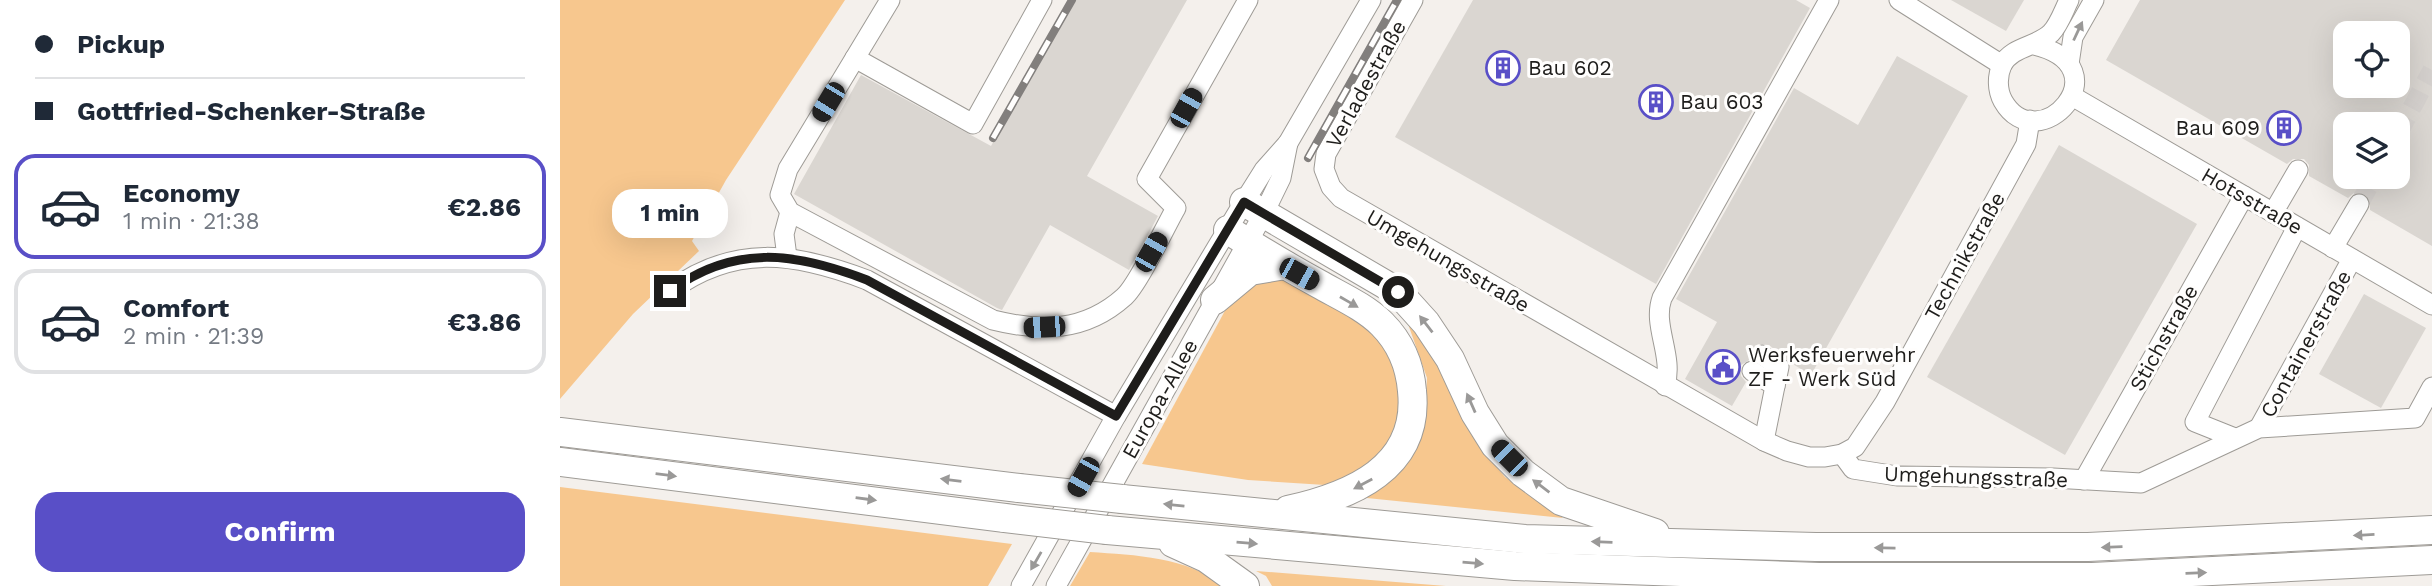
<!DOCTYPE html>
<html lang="en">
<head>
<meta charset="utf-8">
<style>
  body { margin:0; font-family:"Work Sans",sans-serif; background:#f6f6f7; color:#1f2937; height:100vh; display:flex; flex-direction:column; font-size:26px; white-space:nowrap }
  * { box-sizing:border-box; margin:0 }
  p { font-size:23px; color:#747a83 }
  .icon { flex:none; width:38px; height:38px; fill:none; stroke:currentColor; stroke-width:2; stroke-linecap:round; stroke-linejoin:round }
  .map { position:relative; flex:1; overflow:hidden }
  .drawer { display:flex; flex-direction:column; background:#fff; width:560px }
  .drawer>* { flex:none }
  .top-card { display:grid; align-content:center; height:154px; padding:0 35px; background:#fff }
  .buttons { position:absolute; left:1773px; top:21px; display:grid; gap:14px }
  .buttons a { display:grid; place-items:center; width:77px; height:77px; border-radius:14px; background:#fff; box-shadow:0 7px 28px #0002; font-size:35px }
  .end { position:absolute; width:32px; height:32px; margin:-16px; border:9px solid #1e1d1b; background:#fff; box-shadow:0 0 0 4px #fff }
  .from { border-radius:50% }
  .bubble { position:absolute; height:49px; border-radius:21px; background:#fff; box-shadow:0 7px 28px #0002; font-size:23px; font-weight:700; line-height:49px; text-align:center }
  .car { position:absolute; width:21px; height:42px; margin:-21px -10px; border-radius:9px; box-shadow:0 0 5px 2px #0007; background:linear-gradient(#222 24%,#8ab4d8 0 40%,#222 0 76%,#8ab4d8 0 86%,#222 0) }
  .top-card b { display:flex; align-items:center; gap:24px; height:66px; font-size:26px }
  .top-card b+b { border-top:2px solid #e0e1e3 }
  .top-card i { width:18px; height:18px; background:#1f2937 }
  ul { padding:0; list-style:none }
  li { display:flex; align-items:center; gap:21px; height:105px; margin:0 14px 10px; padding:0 21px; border:4px solid #e0e1e3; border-radius:21px }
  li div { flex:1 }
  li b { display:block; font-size:26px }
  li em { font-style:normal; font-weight:700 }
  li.active { border-color:#594fc7 }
  li>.icon { width:63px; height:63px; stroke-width:1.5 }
  .primary-button { display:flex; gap:14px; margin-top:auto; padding:14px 35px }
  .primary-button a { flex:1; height:80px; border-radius:21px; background:#594fc7; color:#fff; font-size:28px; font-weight:700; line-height:80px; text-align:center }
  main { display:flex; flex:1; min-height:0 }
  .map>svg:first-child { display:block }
</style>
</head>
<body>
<main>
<section class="drawer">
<div class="top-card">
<b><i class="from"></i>Pickup</b>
<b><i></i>Gottfried-Schenker-Straße</b>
</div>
<ul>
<li class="active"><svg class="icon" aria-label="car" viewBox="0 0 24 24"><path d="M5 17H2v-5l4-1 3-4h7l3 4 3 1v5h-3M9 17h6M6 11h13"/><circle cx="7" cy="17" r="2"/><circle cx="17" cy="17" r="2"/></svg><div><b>Economy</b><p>1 min · 21:38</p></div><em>€2.86</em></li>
<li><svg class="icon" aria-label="car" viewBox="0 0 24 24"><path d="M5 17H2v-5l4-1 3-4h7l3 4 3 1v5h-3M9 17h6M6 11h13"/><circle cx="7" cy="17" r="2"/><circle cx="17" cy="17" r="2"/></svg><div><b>Comfort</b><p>2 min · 21:39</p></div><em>€3.86</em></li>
</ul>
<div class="primary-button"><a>Confirm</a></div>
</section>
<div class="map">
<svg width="1872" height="586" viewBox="0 0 1872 586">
  <rect width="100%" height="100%" fill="#f4f0ec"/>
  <g fill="#f7c78e">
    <polygon points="0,0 285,0 166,180 132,241 139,251 73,314 0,399"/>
    <polygon points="714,272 812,327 840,366 838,432 813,465 765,485 688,480 582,464 674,294"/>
    <polygon points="847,321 875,357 922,449 945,477 1003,518 797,497 865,407 867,378"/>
    <polygon points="0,487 452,544 428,586 0,586"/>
    <path d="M 530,552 C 575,555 627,557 664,586 L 510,586 Z"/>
    <polygon points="696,571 886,586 712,586 706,576"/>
  </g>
  <g fill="#dad6d1" fill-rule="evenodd">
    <polygon points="514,0 627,0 527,176 598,216 569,270 490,225 442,310 437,308 234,194 301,75 431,146"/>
    <polygon points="913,0 1236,0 1250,8 1096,284 835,137"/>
    <polygon points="1391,0 1464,0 1446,31"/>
    <path d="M 1580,0 L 1872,0 L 1872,246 L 1810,210 L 1810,199 L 1805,193 L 1794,193 L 1788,198 L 1749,176 L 1749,165 L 1744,159 L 1733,159 L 1727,164 L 1546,60 ZM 1785,33 L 1838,33 L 1838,86 L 1785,86 ZM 1785,124 L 1838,124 L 1838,177 L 1785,177 Z"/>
    <polygon points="1337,56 1408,96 1251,375 1231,363 1209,345 1198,344 1192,349 1191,359 1181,365 1181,376 1186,382 1172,406 1125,379 1157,322 1116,299 1234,88 1298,125"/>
    <polygon points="1499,145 1637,224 1505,455 1367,377"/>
    <polygon points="1804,294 1866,328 1821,408 1759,374"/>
  </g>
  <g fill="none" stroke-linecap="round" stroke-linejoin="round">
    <g stroke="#d4d0cd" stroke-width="19" stroke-dasharray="19 10" stroke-linecap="butt">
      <polyline points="1838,134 1872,70"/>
      <polyline points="1799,204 1814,177"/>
    </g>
    <g stroke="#9e9b96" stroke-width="21">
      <g id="minor">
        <path d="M 330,0 L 228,169 L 220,195 L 230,212 L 433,320 C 481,332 525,332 564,297 C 578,285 605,227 616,208 L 587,179 L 688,0"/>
        <polyline points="853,0 766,154 764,169 771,187 781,198 1204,441 1227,451 1249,457 1265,457 1282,454 1295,447 1325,402 1466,144 1470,120"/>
        <polyline points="1339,0 1442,65"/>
        <path d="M 1474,45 C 1566,67 1478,162 1443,101 C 1437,90 1437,76 1442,65 C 1452,46 1477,47 1491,33 C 1499,25 1504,10 1509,0"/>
        <polyline points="295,58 413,124 482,0"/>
        <polyline points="1509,64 1513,37 1534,0"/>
        <polyline points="1512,96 1872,305"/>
        <polyline points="1713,213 1738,170"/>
        <polyline points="1773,248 1799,204"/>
        <polyline points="227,257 224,234 230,212"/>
        <path d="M 110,291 C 175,243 236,253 307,280 L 556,416"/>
        <polyline points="1202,355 1219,367 1215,386"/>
        <polyline points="1192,371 1215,386 1204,441"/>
        <path d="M 1105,386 C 1114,355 1092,326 1102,298 L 1269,0"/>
        <polyline points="1699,428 1792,259"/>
        <polyline points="1675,438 1635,422 1737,227"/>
        <polyline points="1282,454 1293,469 1337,476 1493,478 1581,483 1699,428 1855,418 1872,387"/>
        <polyline points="1524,480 1684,196"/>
        <polyline points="461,586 556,416 684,202 704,170 728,143 811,0"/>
        <polyline points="496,586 704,213 721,178 728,143"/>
      </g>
    </g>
    <g stroke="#9e9b96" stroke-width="30">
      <g id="highway">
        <polyline points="684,202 838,292 866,323 890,359 915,413 935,445 963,473 1001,501 1095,533"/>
        <path d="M 668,230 C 698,249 728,267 759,284 C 780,296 805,307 822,324 C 840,342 850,366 852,391 C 860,468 791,496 728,510"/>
        <polyline points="655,300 690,271 725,265"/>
        <polyline points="0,432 459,488"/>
        <polyline points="0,462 445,518"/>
        <polyline points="562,499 965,539 1256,547 1528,547 1872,530"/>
        <polyline points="547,530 955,566 1259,577 1532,577 1872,560"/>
        <polyline points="613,543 646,558 685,586"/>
      </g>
    </g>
    <use href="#minor" stroke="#fff" stroke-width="19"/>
    <use href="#highway" stroke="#fff" stroke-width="28"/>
    <g stroke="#827f7d" stroke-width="8">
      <g id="rail">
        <polyline points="433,138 512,0"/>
        <polyline points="748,158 837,0"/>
      </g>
    </g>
    <use href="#rail" stroke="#fffefd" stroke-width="5" stroke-dasharray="16" stroke-linecap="butt"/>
    <g stroke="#9e9b96" stroke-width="30" stroke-linecap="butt">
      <g id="highway-bridge">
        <polyline points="459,488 562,499"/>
        <polyline points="445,518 547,530"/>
      </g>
    </g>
    <use href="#highway-bridge" stroke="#fff" stroke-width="28"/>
  </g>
  <defs><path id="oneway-solid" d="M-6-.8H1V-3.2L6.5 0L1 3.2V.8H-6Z" transform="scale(1.75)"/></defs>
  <g fill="#9a9998">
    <use href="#oneway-solid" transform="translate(1518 31) rotate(-65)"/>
    <use href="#oneway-solid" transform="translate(789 302) rotate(30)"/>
    <use href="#oneway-solid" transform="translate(866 324) rotate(-128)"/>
    <use href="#oneway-solid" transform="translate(911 403) rotate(-114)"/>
    <use href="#oneway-solid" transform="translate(106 475) rotate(7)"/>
    <use href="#oneway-solid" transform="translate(391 480) rotate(-173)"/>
    <use href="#oneway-solid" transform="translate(803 484) rotate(152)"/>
    <use href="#oneway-solid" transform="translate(981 486) rotate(-143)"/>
    <use href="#oneway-solid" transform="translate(306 499) rotate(8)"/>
    <use href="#oneway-solid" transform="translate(614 505) rotate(-174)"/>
    <use href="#oneway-solid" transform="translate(1804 535) rotate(177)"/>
    <use href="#oneway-solid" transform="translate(1042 542) rotate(-178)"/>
    <use href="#oneway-solid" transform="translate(687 543) rotate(5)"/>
    <use href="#oneway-solid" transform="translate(1552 547) rotate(178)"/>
    <use href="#oneway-solid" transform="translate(1325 548) rotate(-179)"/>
    <use href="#oneway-solid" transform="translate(476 561) rotate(120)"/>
    <use href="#oneway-solid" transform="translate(913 563) rotate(5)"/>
    <use href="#oneway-solid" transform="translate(1636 573) rotate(-2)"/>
  </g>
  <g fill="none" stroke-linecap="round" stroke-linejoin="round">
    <path stroke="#1e1d1b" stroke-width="9" d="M 110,291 C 175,243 237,253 307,280 L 556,416 L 684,202 L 838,292"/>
  </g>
  <defs>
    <g id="building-ring" transform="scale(1.75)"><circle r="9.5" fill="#fffefd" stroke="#594fc7" stroke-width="1.5"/><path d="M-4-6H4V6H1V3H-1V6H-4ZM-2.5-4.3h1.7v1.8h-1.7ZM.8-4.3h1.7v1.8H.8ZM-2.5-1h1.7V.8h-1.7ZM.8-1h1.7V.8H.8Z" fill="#594fc7"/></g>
    <g id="civic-ring" transform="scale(1.75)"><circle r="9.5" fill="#fffefd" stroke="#594fc7" stroke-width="1.5"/><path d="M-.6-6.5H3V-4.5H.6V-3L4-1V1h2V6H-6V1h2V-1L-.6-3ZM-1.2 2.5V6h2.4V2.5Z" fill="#594fc7"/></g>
  </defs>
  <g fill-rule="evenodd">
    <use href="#building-ring" x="943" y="68"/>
    <use href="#building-ring" x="1096" y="102"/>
    <use href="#building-ring" x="1724" y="128"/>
    <use href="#civic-ring" x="1163" y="367"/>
  </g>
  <g text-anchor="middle" stroke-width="6" stroke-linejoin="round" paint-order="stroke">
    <g font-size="21" fill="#1e1d1b" stroke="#fffefd" text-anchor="start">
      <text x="968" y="75">Bau 602</text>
      <text x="1120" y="109">Bau 603</text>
      <text x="1700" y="135" text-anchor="end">Bau 609</text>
      <text x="1188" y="362">Werksfeuerwehr<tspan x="1188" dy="24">ZF - Werk Süd</tspan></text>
    </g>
    <g font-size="21" fill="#1e1d1b" stroke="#fffefd">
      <text transform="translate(806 84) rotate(-61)" y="7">Verladestraße</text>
      <text transform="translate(1692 201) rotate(30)" y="7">Hotsstraße</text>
      <text transform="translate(1405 256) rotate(-61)" y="7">Technikstraße</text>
      <text transform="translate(888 261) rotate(30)" y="7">Umgehungsstraße</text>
      <text transform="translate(1604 338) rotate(-61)" y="7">Stichstraße</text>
      <text transform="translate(1746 344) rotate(-61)" y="7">Containerstraße</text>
      <text transform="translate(600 399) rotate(-61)" y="7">Europa-Allee</text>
      <text transform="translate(1416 477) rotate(2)" y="7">Umgehungsstraße</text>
    </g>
  </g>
</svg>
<div class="buttons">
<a><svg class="icon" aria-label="locate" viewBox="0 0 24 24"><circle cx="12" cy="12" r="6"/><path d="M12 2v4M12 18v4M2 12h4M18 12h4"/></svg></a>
<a><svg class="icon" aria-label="layers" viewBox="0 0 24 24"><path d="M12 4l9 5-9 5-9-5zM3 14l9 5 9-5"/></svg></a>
</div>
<i class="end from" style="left:838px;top:292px"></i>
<i class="end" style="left:110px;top:291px"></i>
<div class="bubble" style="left:52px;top:189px;width:116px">1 min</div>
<i class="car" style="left:268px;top:102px;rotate:211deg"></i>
<i class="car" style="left:626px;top:108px;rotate:29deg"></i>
<i class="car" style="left:591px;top:252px;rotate:30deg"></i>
<i class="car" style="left:739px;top:274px;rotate:119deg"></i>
<i class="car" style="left:484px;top:327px;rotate:267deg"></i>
<i class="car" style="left:949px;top:458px;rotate:315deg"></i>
<i class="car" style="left:523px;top:477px;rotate:209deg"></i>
</div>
</main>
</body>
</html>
